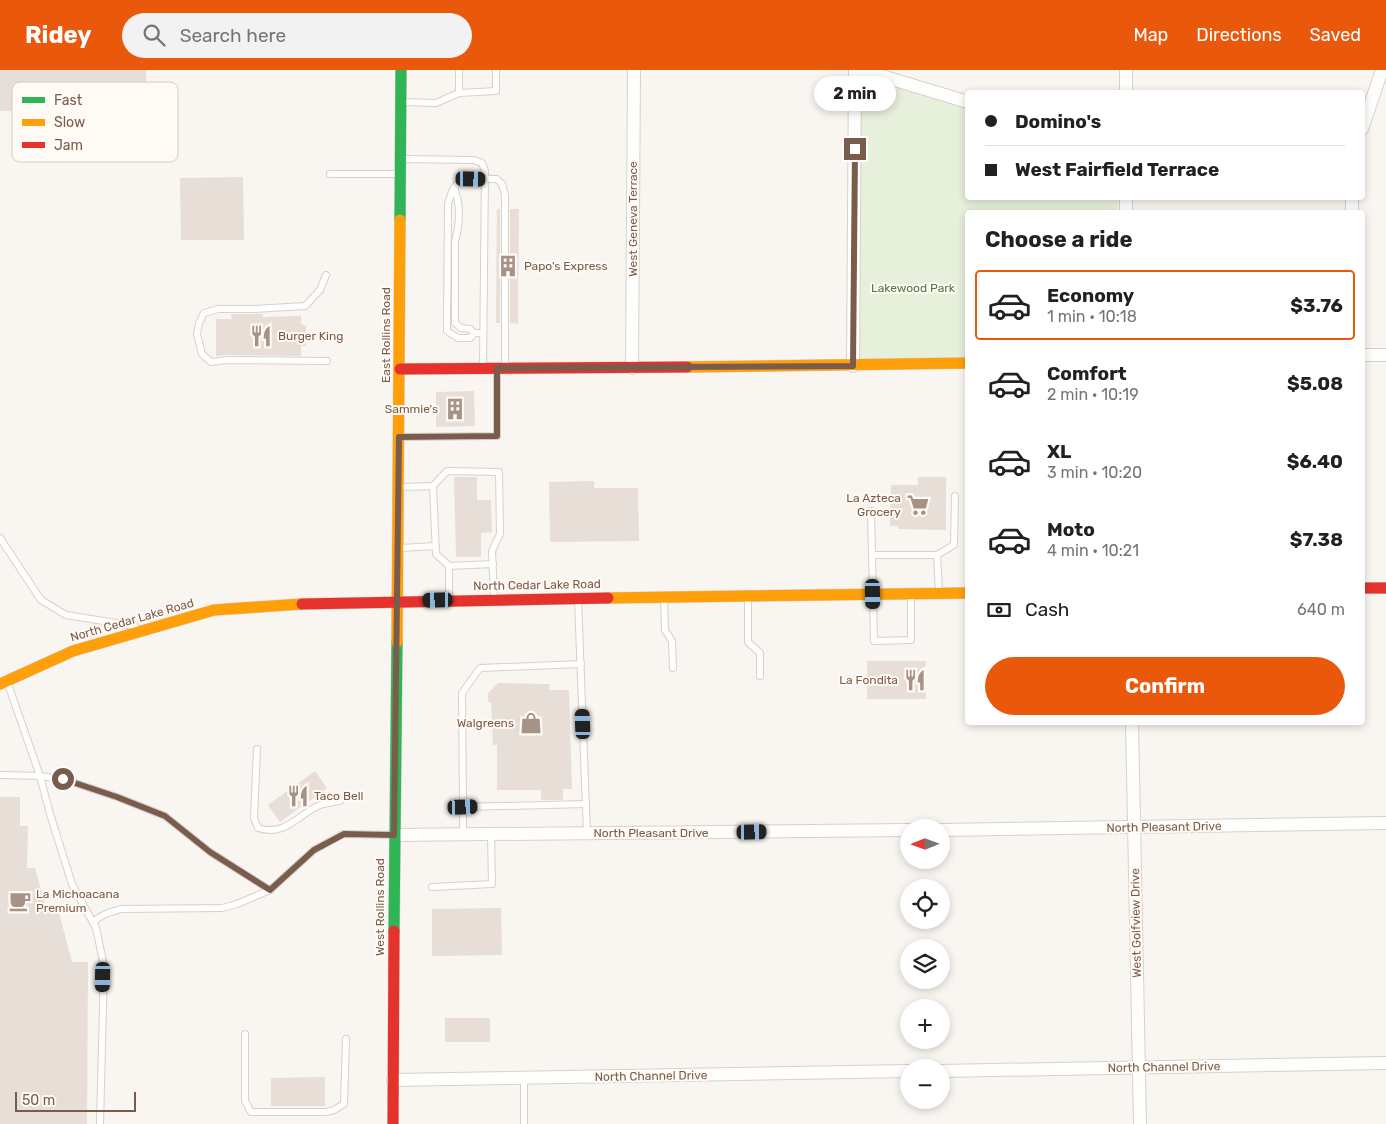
<!DOCTYPE html>
<html lang="en">
<head>
<meta charset="utf-8">
<style>
  body { margin:0; font-family:Rubik,sans-serif; background:#f2f2f2; color:#202124; height:100vh; display:flex; flex-direction:column; font-size:19px; white-space:nowrap }
  * { box-sizing:border-box; margin:0 }
  p { font-size:16px; color:#757577 }
  .icon { flex:none; width:28px; height:28px; fill:none; stroke:currentColor; stroke-width:2; stroke-linecap:round; stroke-linejoin:round }
  .map { position:relative; flex:1; overflow:hidden }
  .panel { position:absolute; left:965px; top:140px; width:400px; height:515px; display:flex; flex-direction:column; background:#fff; border-radius:5px; box-shadow:0 2px 8px #0003 }
  .panel>* { flex:none }
  .top-card { position:absolute; left:965px; top:20px; width:400px; height:110px; border-radius:5px; box-shadow:0 2px 8px #0003; display:grid; align-content:center; height:110px; padding:0 20px; background:#fff }
  .needle { width:32px; rotate:269deg }
  .tools { position:absolute; left:900px; top:749px; display:grid; gap:10px }
  .tools a { display:grid; place-items:center; width:50px; height:50px; border-radius:50%; background:#fff; box-shadow:0 2px 8px #0003; font-size:25px }
  .scale { position:absolute; left:15px; bottom:12px; width:121px; box-sizing:border-box; padding-left:5px; border:2px solid #7a5c4d; border-top:0; font-size:14px; line-height:18px; white-space:nowrap; color:#7a5c4d; -webkit-text-stroke:4px #fffaf3; paint-order:stroke }
  .end { position:absolute; width:22px; height:22px; margin:-11px; border:6px solid #7a5c4d; background:#fff; box-shadow:0 0 0 2px #fff }
  .from { border-radius:50% }
  .bubble { position:absolute; height:35px; border-radius:18px; background:#fff; box-shadow:0 2px 8px #0003; font-size:16px; font-weight:700; line-height:35px; text-align:center }
  .car { position:absolute; width:15px; height:30px; margin:-15px -8px; border-radius:6px; box-shadow:0 0 4px 1px #0007; background:linear-gradient(#222 24%,#8ab4d8 0 40%,#222 0 76%,#8ab4d8 0 86%,#222 0) }
  .top-card b { display:flex; align-items:center; gap:18px; height:48px; font-size:19px }
  .top-card b+b { border-top:1px solid #e0e0e0 }
  .top-card i { width:12px; height:12px; background:#202124 }
  ul { padding:0; list-style:none }
  li { display:flex; align-items:center; gap:15px; height:70px; margin:0 10px 8px; padding:0 10px; border:2px solid transparent; border-radius:5px }
  li div { flex:1 }
  li b { display:block; font-size:19px }
  li em { font-style:normal; font-weight:700 }
  li.on { border-color:#ea580c }
  li>.icon { width:45px; height:45px; stroke-width:1.5 }
  h2 { padding:0 20px; font-size:22px; line-height:60px }
  .pay { display:flex; align-items:center; gap:12px; height:55px; padding:0 20px; font-size:19px }
  .pay p { margin-inline-start:auto }
  .primary-button { display:flex; gap:10px; margin-top:auto; padding:10px 20px }
  .primary-button a { flex:1; height:58px; border-radius:30px; background:#ea580c; color:#fff; font-size:20px; font-weight:700; line-height:58px; text-align:center }
  header { display:flex; align-items:center; gap:30px; box-sizing:border-box; height:70px; padding:0 25px; background:#ea580c; color:#fff }
  header strong { font-size:24px }
  nav { display:flex; gap:28px; margin-inline-start:auto; font-size:18px }
  .search { width:350px; height:45px; background:#f2f2f2; display:flex; align-items:center; gap:12px; box-sizing:border-box; padding:0 18px; border-radius:28px; color:#757577; font-size:19px }
  .map>svg:first-child { display:block }
</style>
</head>
<body>
<header>
<strong>Ridey</strong>
<div class="search"><svg class="icon" aria-label="search" viewBox="0 0 24 24"><circle cx="10" cy="10" r="6"/><path d="M15 15l6 6"/></svg>Search here</div>
<nav><a>Map</a><a>Directions</a><a>Saved</a></nav>
</header>
<div class="map">
<svg width="1386" height="1054" viewBox="0 0 1386 1054">
  <rect width="100%" height="100%" fill="#f9f5f0"/>
  <polygon fill="#e7f0db" points="859,12 967,30 968,128 1118,128 1117,142 968,142 967,293 859,296"/>
  <g fill="#e6ded7">
    <polygon points="0,0 146,0 146,39 102,39 102,43 0,41"/>
    <polygon points="243,107 244,170 181,170 180,108"/>
    <polygon points="497,139 500,139 500,253 496,253"/>
    <polygon points="510,139 519,139 518,254 510,253"/>
    <polygon points="231,244 262,244 263,247 301,246 301,254 306,256 306,276 301,276 301,286 227,285 216,286 216,249 232,249"/>
    <polygon points="474,321 475,356 436,357 436,322"/>
    <polygon points="454,407 477,407 477,430 491,430 492,462 481,463 481,487 456,487"/>
    <polygon points="918,407 946,407 946,460 898,459 898,456 890,456 891,415 918,415"/>
    <polygon points="594,411 594,418 638,418 639,471 550,472 549,412"/>
    <rect x="867" y="591" width="59" height="38"/>
    <polygon points="498,613 550,614 549,620 569,620 572,719 563,719 563,730 541,730 541,720 497,720 497,675 493,675 491,632 488,632 488,623"/>
    <polygon points="315,701 327,718 280,752 268,735"/>
    <polygon points="0,727 20,727 20,756 28,756 27,798 35,798 47,842 58,839 72,892 88,892 87,1054 0,1054"/>
    <polygon points="501,838 502,885 432,886 432,839"/>
    <rect x="445" y="948" width="45" height="24"/>
    <polygon points="325,1007 325,1036 271,1036 271,1008"/>
  </g>
  <g fill="none" stroke-linecap="round" stroke-linejoin="round">
    <g stroke="#d7d1cb" stroke-width="8">
      <g id="lane">
        <polyline points="459,23 459,0"/>
        <polyline points="402,32 436,33 459,23 496,21 496,0"/>
        <polyline points="402,89 474,90 482,93 485,101 483,297"/>
        <polyline points="330,104 400,104"/>
        <path d="M 454,118 C 461,135 460,153 455,171 L 455,253 L 461,258 L 470,259 L 475,263 L 479,263"/>
        <polyline points="326,205 320,220 305,236 254,239 218,239 204,243 199,253 197,264 202,284 211,292 227,290 327,291"/>
        <path d="M 475,263 L 470,268 L 458,268 L 447,261 L 448,133 C 450,129 451,122 454,118 C 463,105 484,109 497,109 L 502,114 L 505,125 L 505,298"/>
        <polyline points="401,367 497,366 497,300"/>
        <polyline points="433,416 436,484 449,496 449,530"/>
        <polyline points="401,417 433,416 447,401 499,402 500,464 492,481 494,528"/>
        <polyline points="871,441 874,571 911,570 911,525"/>
        <polyline points="0,468 41,530 66,545 135,556"/>
        <polyline points="400,478 436,476"/>
        <polyline points="872,485 937,485"/>
        <polyline points="449,496 493,494"/>
        <polyline points="939,522 937,485 954,475 955,426"/>
        <polyline points="664,528 665,560 672,571 673,598"/>
        <polyline points="748,528 748,572 760,583 760,606"/>
        <polyline points="578,530 587,764"/>
        <polyline points="8,614 40,706 50,744 72,814 96,858 104,896 100,1054"/>
        <path d="M 257,679 L 254,748 L 258,758 C 286,767 298,744 320,735 C 326,733 333,732 340,731"/>
        <polyline points="0,705 40,706 63,709 117,727 165,746 210,782 270,820 314,780 343,764 393,765"/>
        <polyline points="463,737 462,623 480,598 581,594"/>
        <polyline points="463,765 463,737 586,734"/>
        <polyline points="432,817 492,814 491,765"/>
        <path d="M 93,853 C 101,844 110,842 121,839 L 222,838 L 237,834 L 270,820"/>
        <polyline points="245,964 245,1031 251,1042 326,1042 334,1040 344,1034 346,969"/>
        <polyline points="524,1008 524,1054"/>
      </g>
    </g>
    <g stroke="#d7d1cb" stroke-width="14">
      <g id="street">
        <polyline points="862,0 968,32"/>
        <polyline points="1126,0 1126,22"/>
        <polyline points="1362,59 1382,0"/>
        <polyline points="1126,128 1126,142"/>
        <polyline points="1352,142 1352,128"/>
        <polyline points="1362,285 1386,285"/>
        <polyline points="853,296 855,0"/>
        <polyline points="632,298 634,0"/>
        <polyline points="1132,652 1140,1054"/>
        <polyline points="941,760 1386,753"/>
        <polyline points="394,765 909,760"/>
        <polyline points="941,1001 1386,993"/>
        <polyline points="393,1010 909,1001"/>
      </g>
    </g>
    <g stroke="#d9d2cb" stroke-width="12">
      <g id="fast">
        <polyline points="400,150 401,0"/>
        <polyline points="394,861 397,572"/>
      </g>
    </g>
    <g stroke="#d9d2cb" stroke-width="12">
      <g id="slow">
        <polyline points="687,297 968,293"/>
        <polyline points="608,528 968,523"/>
        <polyline points="397,572 400,150"/>
        <polyline points="0,614 73,581 214,540 302,534"/>
      </g>
    </g>
    <g stroke="#d9d2cb" stroke-width="12">
      <g id="jam">
        <polyline points="400,299 687,297"/>
        <polyline points="1362,518 1386,518"/>
        <polyline points="302,534 608,528"/>
        <polyline points="393,1054 394,861"/>
      </g>
    </g>
    <use href="#lane" stroke="#fefefd" stroke-width="6"/>
    <use href="#street" stroke="#fefefd" stroke-width="12"/>
    <use href="#fast" stroke="#30b455" stroke-width="11"/>
    <use href="#slow" stroke="#ff9f0a" stroke-width="11"/>
    <use href="#jam" stroke="#e5322d" stroke-width="11"/>
  </g>
  <g fill="none" stroke-linecap="round" stroke-linejoin="round">
    <polyline stroke="#7a5c4d" stroke-width="6" points="63,709 117,727 165,746 210,782 270,820 314,780 344,764 394,765 399,367 497,366 497,298 853,296 855,79"/>
  </g>
  <defs>
    <g id="building-bare" transform="scale(1.725)"><path d="M-4-6H4V6H1V3H-1V6H-4ZM-2.5-4.3h1.7v1.8h-1.7ZM.8-4.3h1.7v1.8H.8ZM-2.5-1h1.7V.8h-1.7ZM.8-1h1.7V.8H.8Z" fill="#a69286" stroke="#fffaf3" stroke-width="2.5" paint-order="stroke"/></g>
    <g id="restaurant-bare" transform="scale(1.725)"><path d="M-5-6h1v4h1v-4h1v4h1v-4h1v5L-1.5 .5V6h-2V.5L-5-1ZM5-6V6H3V1.5H1.5Q1.5-4 5-6Z" fill="#a69286" stroke="#fffaf3" stroke-width="2.5" paint-order="stroke"/></g>
    <g id="supermarket-bare" transform="scale(1.725)"><path d="M-6-5.5h2.5l.6 2H6L4.5 2H-2.5L-4.4-4H-6ZM-1.5 3.2a1.3 1.3 0 1 0 .1 0ZM3 3.2a1.3 1.3 0 1 0 .1 0Z" fill="#a69286" stroke="#fffaf3" stroke-width="2.5" paint-order="stroke"/></g>
    <g id="shop-bare" transform="scale(1.725)"><path d="M-5-2.5h2.3a2.7 3.5 0 0 1 5.4 0H5L5.5 6h-11ZM-1.5-2.5h3a1.5 2.3 0 0 0-3 0Z" fill="#a69286" stroke="#fffaf3" stroke-width="2.5" paint-order="stroke"/></g>
    <g id="cafe-bare" transform="scale(1.725)"><path d="M-5.5-4.5H6V0H3Q3 3.5 0 3.5H-2.5Q-5.5 3.5-5.5 0ZM3-3.2v2h1.7v-2ZM-6 4.5H4V6H-6Z" fill="#a69286" stroke="#fffaf3" stroke-width="2.5" paint-order="stroke"/></g>
  </defs>
  <g fill-rule="evenodd">
    <use href="#building-bare" x="508" y="196"/>
    <use href="#restaurant-bare" x="261" y="266"/>
    <use href="#building-bare" x="455" y="339"/>
    <use href="#supermarket-bare" x="918" y="435"/>
    <use href="#restaurant-bare" x="915" y="610"/>
    <use href="#shop-bare" x="531" y="653"/>
    <use href="#restaurant-bare" x="298" y="726"/>
    <use href="#cafe-bare" x="20" y="831"/>
  </g>
  <g text-anchor="middle" stroke-width="4" stroke-linejoin="round" paint-order="stroke">
    <g font-size="12" fill="#7a5c4d" stroke="#fffaf3">
      <text transform="translate(633 149) rotate(-90)" y="4">West Geneva Terrace</text>
      <text transform="translate(386 265) rotate(-90)" y="4">East Rollins Road</text>
      <text transform="translate(537 515) rotate(-1)" y="4">North Cedar Lake Road</text>
      <text transform="translate(132 550) rotate(-16)" y="4">North Cedar Lake Road</text>
      <text transform="translate(1164 757) rotate(-1)" y="4">North Pleasant Drive</text>
      <text x="651" y="767">North Pleasant Drive</text>
      <text transform="translate(380 837) rotate(-90)" y="4">West Rollins Road</text>
      <text transform="translate(1136 853) rotate(-91)" y="4">West Golfview Drive</text>
      <text transform="translate(1164 997) rotate(-1)" y="4">North Channel Drive</text>
      <text transform="translate(651 1006) rotate(-1)" y="4">North Channel Drive</text>
    </g>
    <g font-size="12" fill="#7a5c4d" stroke="#fffaf3" text-anchor="start">
      <text x="524" y="200">Papo's Express</text>
      <text x="278" y="270">Burger King</text>
      <text x="438" y="343" text-anchor="end">Sammie's</text>
      <text x="901" y="432" text-anchor="end">La Azteca<tspan x="901" dy="14">Grocery</tspan></text>
      <text x="898" y="614" text-anchor="end">La Fondita</text>
      <text x="514" y="657" text-anchor="end">Walgreens</text>
      <text x="314" y="730">Taco Bell</text>
      <text x="36" y="828">La Michoacana<tspan x="36" dy="14">Premium</tspan></text>
    </g>
    <g font-size="12" fill="#537a41" stroke="#fffaf3">
      <text x="913" y="222">Lakewood Park</text>
    </g>
  </g>
  <rect x="12" y="12" width="166" height="80" rx="8" fill="#fffaf3" stroke="#d7cbc1" stroke-width="1"/>
  <rect x="22" y="27" width="23" height="6" fill="#30b455"/>
  <rect x="22" y="49" width="23" height="7" fill="#ff9f0a"/>
  <rect x="22" y="72" width="23" height="6" fill="#e5322d"/>
  <g font-size="14" fill="#7a5c4d">
    <text x="54" y="35">Fast</text>
    <text x="54" y="57">Slow</text>
    <text x="54" y="80">Jam</text>
  </g>
</svg>
<div class="tools">
<a><svg class="needle" viewBox="-14 -14 28 28"><path d="M0-13l5 13h-10z" fill="#e53935"/><path d="M0 13l5-13h-10z" fill="#757577"/></svg></a>
<a><svg class="icon" aria-label="locate" viewBox="0 0 24 24"><circle cx="12" cy="12" r="6"/><path d="M12 2v4M12 18v4M2 12h4M18 12h4"/></svg></a>
<a><svg class="icon" aria-label="layers" viewBox="0 0 24 24"><path d="M12 4l9 5-9 5-9-5zM3 14l9 5 9-5"/></svg></a>
<a>+</a>
<a>−</a>
</div>
<div class="scale">50 m</div>
<i class="end from" style="left:63px;top:709px"></i>
<i class="end" style="left:855px;top:79px"></i>
<div class="bubble" style="left:814px;top:6px;width:82px">2 min</div>
<i class="car" style="left:471px;top:109px;rotate:91deg"></i>
<i class="car" style="left:873px;top:524px;rotate:179deg"></i>
<i class="car" style="left:438px;top:530px;rotate:269deg"></i>
<i class="car" style="left:583px;top:654px;rotate:358deg"></i>
<i class="car" style="left:463px;top:737px;rotate:88deg"></i>
<i class="car" style="left:752px;top:762px;rotate:89deg"></i>
<i class="car" style="left:103px;top:907px;rotate:181deg"></i>
<div class="top-card">
<b><i class="from"></i>Domino's</b>
<b><i></i>West Fairfield Terrace</b>
</div>
<section class="panel">
<h2>Choose a ride</h2>
<ul>
<li class="on"><svg class="icon" aria-label="car" viewBox="0 0 24 24"><path d="M5 17H2v-5l4-1 3-4h7l3 4 3 1v5h-3M9 17h6M6 11h13"/><circle cx="7" cy="17" r="2"/><circle cx="17" cy="17" r="2"/></svg><div><b>Economy</b><p>1 min · 10:18</p></div><em>$3.76</em></li>
<li><svg class="icon" aria-label="car" viewBox="0 0 24 24"><path d="M5 17H2v-5l4-1 3-4h7l3 4 3 1v5h-3M9 17h6M6 11h13"/><circle cx="7" cy="17" r="2"/><circle cx="17" cy="17" r="2"/></svg><div><b>Comfort</b><p>2 min · 10:19</p></div><em>$5.08</em></li>
<li><svg class="icon" aria-label="car" viewBox="0 0 24 24"><path d="M5 17H2v-5l4-1 3-4h7l3 4 3 1v5h-3M9 17h6M6 11h13"/><circle cx="7" cy="17" r="2"/><circle cx="17" cy="17" r="2"/></svg><div><b>XL</b><p>3 min · 10:20</p></div><em>$6.40</em></li>
<li><svg class="icon" aria-label="car" viewBox="0 0 24 24"><path d="M5 17H2v-5l4-1 3-4h7l3 4 3 1v5h-3M9 17h6M6 11h13"/><circle cx="7" cy="17" r="2"/><circle cx="17" cy="17" r="2"/></svg><div><b>Moto</b><p>4 min · 10:21</p></div><em>$7.38</em></li>
</ul>
<div class="pay"><svg class="icon" aria-label="cash" viewBox="0 0 24 24"><path d="M3 7h18v10H3z"/><circle cx="12" cy="12" r="2"/></svg>Cash<p>640 m</p></div>
<div class="primary-button"><a>Confirm</a></div>
</section>
</div>
</body>
</html>
